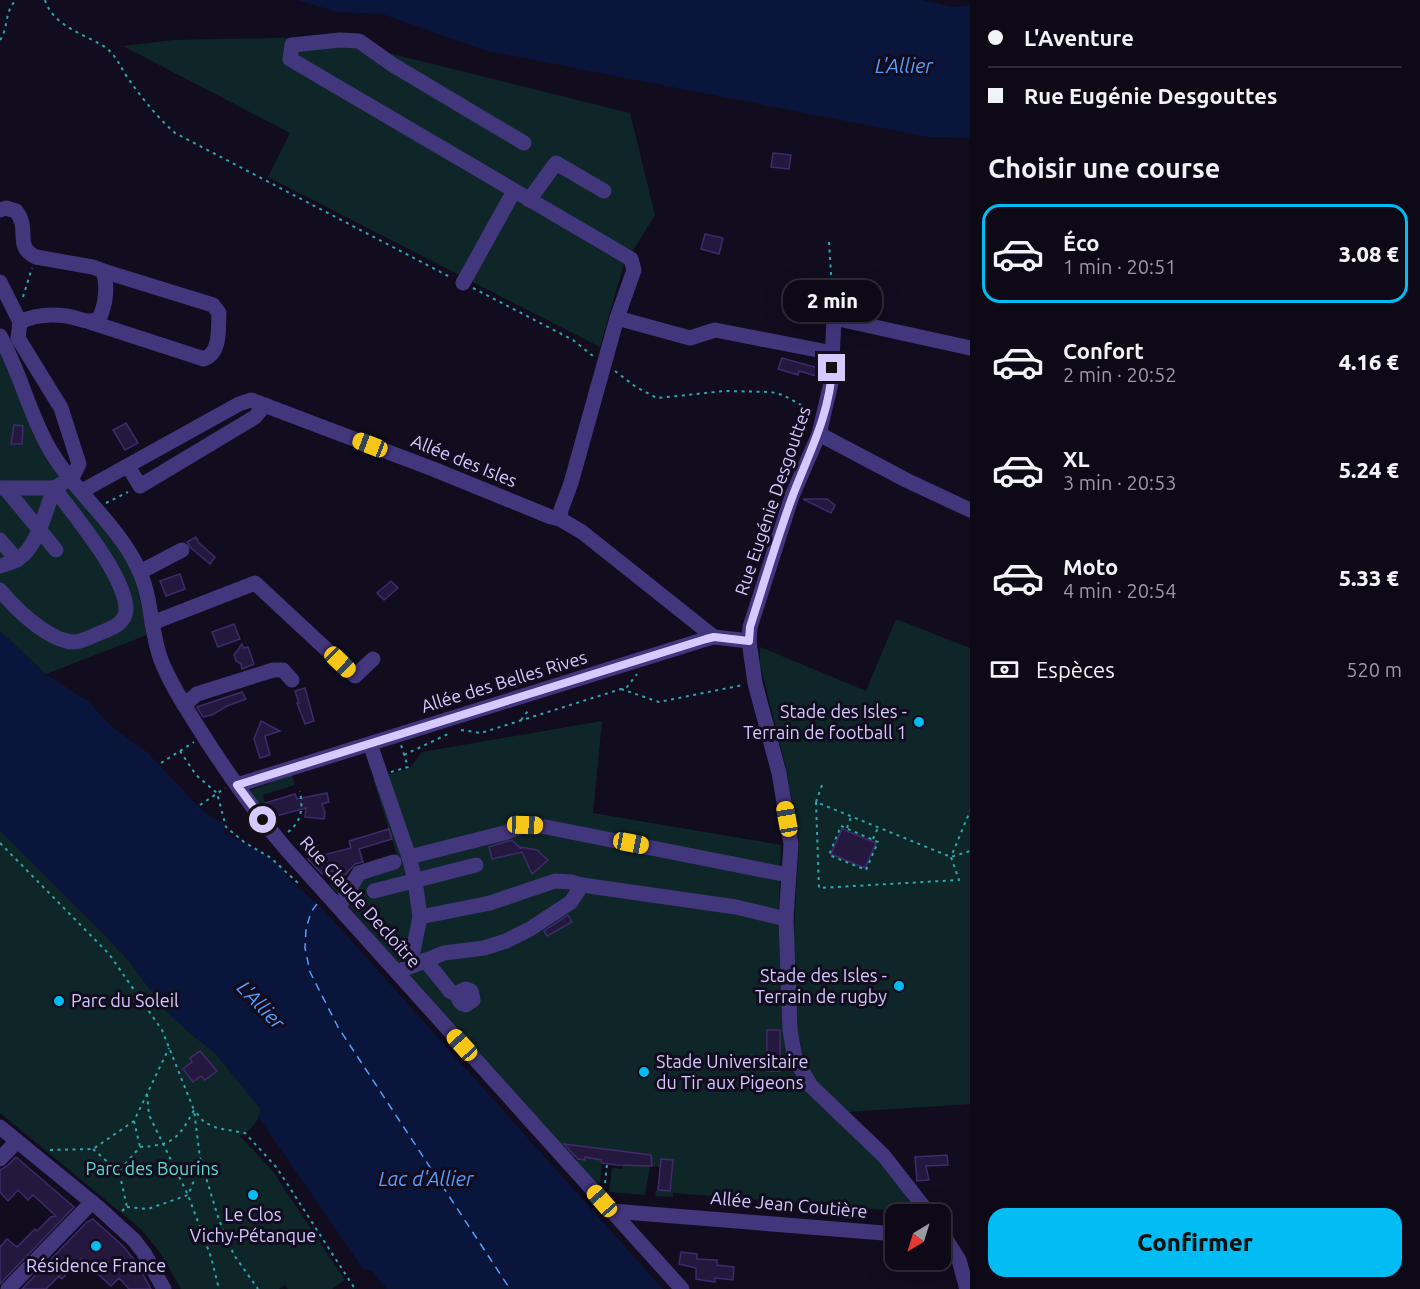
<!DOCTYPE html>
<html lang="fr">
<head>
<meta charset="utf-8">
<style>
  body { margin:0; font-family:Ubuntu,sans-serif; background:#16121f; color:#f1f3f6; height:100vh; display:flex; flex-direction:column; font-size:22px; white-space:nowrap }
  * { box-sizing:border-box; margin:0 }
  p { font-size:20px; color:#9a9aa1 }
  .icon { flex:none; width:33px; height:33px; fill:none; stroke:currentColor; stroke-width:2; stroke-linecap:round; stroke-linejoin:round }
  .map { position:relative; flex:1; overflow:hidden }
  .panel { display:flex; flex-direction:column; background:#0d0916; width:450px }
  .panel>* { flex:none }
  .hud { display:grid; align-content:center; height:132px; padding:0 18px; background:#0d0916 }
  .needle { width:39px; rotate:218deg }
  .controls { position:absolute; left:885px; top:1204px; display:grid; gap:12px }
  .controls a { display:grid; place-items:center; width:66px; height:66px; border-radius:12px; background:#0d0916; box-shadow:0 6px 24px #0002,0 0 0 2px #2d2a35; font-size:30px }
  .end { position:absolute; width:27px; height:27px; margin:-14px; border:8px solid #d6c9ff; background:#111; box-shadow:0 0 0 3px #111 }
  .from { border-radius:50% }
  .bubble { position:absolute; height:42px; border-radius:18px; background:#0d0916; box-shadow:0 6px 24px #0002,0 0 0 2px #2d2a35; font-size:20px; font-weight:800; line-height:42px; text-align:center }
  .car { position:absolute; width:18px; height:36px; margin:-18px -9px; border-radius:8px; box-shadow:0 0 4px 2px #0007; background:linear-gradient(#f5c518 24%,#345 0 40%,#f5c518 0 76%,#345 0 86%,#f5c518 0) }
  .hud b { display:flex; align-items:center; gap:21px; height:57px; font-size:22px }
  .hud b+b { border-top:2px solid #2d2a35 }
  .hud i { width:15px; height:15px; background:#f1f3f6 }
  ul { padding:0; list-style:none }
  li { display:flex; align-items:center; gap:18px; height:99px; margin:0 12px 9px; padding:0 6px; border:3px solid transparent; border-radius:18px }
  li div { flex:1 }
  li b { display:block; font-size:22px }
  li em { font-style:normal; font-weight:800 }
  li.current { border-color:#01bdf3 }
  li>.icon { width:54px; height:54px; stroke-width:1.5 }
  h2 { padding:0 18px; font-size:27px; line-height:72px }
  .pay { display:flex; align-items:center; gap:15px; height:66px; padding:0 18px; font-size:22px }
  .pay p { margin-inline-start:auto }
  .button { display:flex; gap:12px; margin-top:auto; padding:12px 18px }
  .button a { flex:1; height:69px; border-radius:18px; background:#01bdf3; color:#111; font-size:24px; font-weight:800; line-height:69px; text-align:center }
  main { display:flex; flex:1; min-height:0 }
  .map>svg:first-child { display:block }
</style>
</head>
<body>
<main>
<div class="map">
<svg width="970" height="1289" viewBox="0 0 970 1289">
  <rect width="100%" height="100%" fill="#110c1e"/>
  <g fill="#0f2628">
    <polygon points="324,37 630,113 655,215 623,267 600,347 268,177 290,133 123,46 173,40"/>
    <polygon points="0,352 27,418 120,547 135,575 147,635 46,674 0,631"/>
    <polygon points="896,619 970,648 970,1104 848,1112 879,1160 913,1206 909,1212 673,1193 673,1197 655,1196 656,1191 658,1191 660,1167 650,1166 645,1195 609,1192 612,1168 622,1169 623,1163 616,1165 602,1163 600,1183 596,1187 576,1165 577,1157 571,1156 480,1056 329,884 400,865 373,779 410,768 422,752 602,721 593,813 781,845 778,925 794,931 799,842 786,768 760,664 760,647 866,691"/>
    <polygon points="292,775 295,785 263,795 266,807 262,808 246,792"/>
    <path d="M 0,831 L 99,929 L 129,961 L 167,1012 L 214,1052 L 261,1109 C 259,1120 251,1131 240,1136 L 272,1170 L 345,1280 L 332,1289 L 288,1289 L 285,1285 L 279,1289 L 181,1289 L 161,1254 L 142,1230 L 0,1113 Z"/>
  </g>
  <g fill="#09153a">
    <polygon points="297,0 922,0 954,7 970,5 970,138 928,137 487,51 382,14 337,12"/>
    <path d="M 0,631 L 46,674 L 88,701 L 113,728 L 146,751 L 199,807 L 214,819 L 223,822 L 225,833 C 241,842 281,859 286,876 L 323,909 L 663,1289 L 387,1289 L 373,1272 L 363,1269 L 259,1118 L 261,1109 L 214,1052 L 194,1037 L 167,1012 L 129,961 L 99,929 L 0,831 Z"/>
  </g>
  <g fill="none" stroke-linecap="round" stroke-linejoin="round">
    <polyline stroke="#589dfe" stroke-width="1.5" stroke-dasharray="8 6" stroke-linecap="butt" points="317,904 311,912 306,929 305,948 310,972 338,1027 510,1289"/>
  </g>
  <g fill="#25183f" stroke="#3f2a6b" stroke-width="1.5">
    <polygon points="773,153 791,155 789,169 771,167"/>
    <polygon points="705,234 723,238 719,254 701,249"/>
    <polygon points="782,358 822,369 820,377 799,371 798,375 778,369"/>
    <polygon points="126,423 138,443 125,450 113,430"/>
    <polygon points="14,425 23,426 22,444 11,444"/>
    <polygon points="803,499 827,499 835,505 831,513"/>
    <polygon points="196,537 199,543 215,557 210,564 191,548 187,542"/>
    <polygon points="180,574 185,589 166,596 160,581"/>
    <polygon points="391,581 398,588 384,600 377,593"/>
    <polygon points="234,624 240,639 218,647 212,632"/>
    <polygon points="242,644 244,648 248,647 254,664 242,669 241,664 236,661 234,655"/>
    <polygon points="305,688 314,721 305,724 297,703 299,703 295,691"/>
    <polygon points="242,692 246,699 227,706 212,715 203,717 197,707"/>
    <polygon points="261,721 280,731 265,736 270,755 260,758 254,739"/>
    <polygon points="327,793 329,802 322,804 325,812 324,819 305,817 306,808 273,817 265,807 265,803 295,794 297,799"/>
    <polygon points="389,829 392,839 359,849 363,862 355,864 345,875 336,877 334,871 322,874 308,859 351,848 349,841"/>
    <polygon points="842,829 876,843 865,868 831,854"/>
    <polygon points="512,840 521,849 520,847 537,850 548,860 532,874 522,852 492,859 489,847"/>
    <polygon points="568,915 572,922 547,936 544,931"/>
    <polygon points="391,929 404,943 395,951 383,937"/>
    <rect x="767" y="1030" width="13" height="41"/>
    <polygon points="200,1051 217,1071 205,1080 201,1076 193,1082 183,1069 192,1062 190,1058"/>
    <polygon points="564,1144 651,1155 652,1166 616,1165 602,1163 601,1160 585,1157 585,1160 578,1159"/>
    <polygon points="947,1155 948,1165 926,1166 929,1180 917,1181 915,1157"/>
    <polygon points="16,1157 74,1207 0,1284 0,1247 7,1239 17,1247 35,1229 37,1231 51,1217 56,1216 33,1195 28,1200 18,1190 8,1201 0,1192 0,1170 7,1166"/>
    <polygon points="661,1159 673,1160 670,1191 658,1190"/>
    <polygon points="93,1219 123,1246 136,1262 151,1289 129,1289 119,1278 111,1286 81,1259 62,1279 59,1276 46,1289 22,1289 87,1222"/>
    <polygon points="681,1252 697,1254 697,1259 717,1260 717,1265 734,1267 733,1280 715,1278 715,1282 696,1279 696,1268 679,1264"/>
  </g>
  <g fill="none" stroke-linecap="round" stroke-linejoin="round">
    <g stroke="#2da7af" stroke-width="2" stroke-dasharray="3 4.5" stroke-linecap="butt">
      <path d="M 45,0 C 53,26 84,34 105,47 C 116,55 120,66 127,77 C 141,97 157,117 175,133 L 452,278"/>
      <path d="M 0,40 C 9,27 4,12 16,0"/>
      <polyline points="829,242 833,306"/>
      <polyline points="473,288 573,340 593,356"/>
      <polyline points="23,297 32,268"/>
      <polyline points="615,371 636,387 657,398 725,391 771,392 783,395 812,411"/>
      <polyline points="106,503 128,492"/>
      <polyline points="621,689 659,702 743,685"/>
      <polyline points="521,720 530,708"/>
      <polyline points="461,730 481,733 621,689 627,687 637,674"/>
      <polyline points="180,751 196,775 217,793 226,827 244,842 271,858 300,885"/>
      <polyline points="404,755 450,733"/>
      <polyline points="161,763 194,742"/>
      <polyline points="391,772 408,767 401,745"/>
      <polyline points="822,785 816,802 951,857 970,851"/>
      <polyline points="816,802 819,888 959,880 951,857 970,811"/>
      <polyline points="200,805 225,788"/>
      <polygon points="841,826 878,842 866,870 829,855"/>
      <polyline points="847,828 851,817"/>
      <path d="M 288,832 C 302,821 303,808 300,791"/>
      <polyline points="873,839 878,828"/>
      <polyline points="0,843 109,954 162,1030 194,1110 200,1158 219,1220 234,1255 258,1289"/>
      <polyline points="147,1094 149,1115 188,1195 211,1257 219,1289"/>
      <polyline points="134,1121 140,1147"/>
      <polyline points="93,1149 118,1171"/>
      <polyline points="50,1150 93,1149 134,1121 169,1048"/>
      <polyline points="605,1183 607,1164"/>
      <polyline points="127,1207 148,1209 188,1195 198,1171 200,1159"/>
      <path d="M 122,1211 L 127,1207 L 119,1171 L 140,1147 C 174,1145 178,1139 194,1110 L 204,1122 L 217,1128 L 245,1133 L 277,1168 L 355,1289"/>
    </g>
    <g stroke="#42377d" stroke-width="15">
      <polyline points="524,143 393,65 359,41 340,40 292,45 290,59 631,259 634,270 617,318 571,483 561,510 560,519"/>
      <polyline points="529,200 556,163 604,191"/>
      <path d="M 0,210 L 6,208 L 16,211 C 31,230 13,246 36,257 L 93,267 L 103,271 C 108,286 106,304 99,319 C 85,324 81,318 67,316 C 51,314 34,315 20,322"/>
      <polyline points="0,282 20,322 18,338 61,408 79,464 72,478 54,488 0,488"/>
      <polyline points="463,283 514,191"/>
      <polyline points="617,318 690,338 715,330 833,353"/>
      <path d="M 90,322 L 204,359 C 221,353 218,329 219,313 L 213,305 L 103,271"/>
      <path d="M 0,336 C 20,372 29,413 49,448 C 74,492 116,522 138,568 C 152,596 150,631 161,660 C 170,683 183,703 196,724 C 223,767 253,810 286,849 L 682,1289"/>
      <polyline points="819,434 906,480 970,510"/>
      <polyline points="128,466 140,486 255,417 265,405"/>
      <polyline points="5,488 56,550"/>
      <polyline points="82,491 239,404 251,400 433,469 551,517 560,519 582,532 714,637"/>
      <polyline points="0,540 17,560"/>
      <path d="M 0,566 C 6,564 13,563 18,559 C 38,547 46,509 54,488"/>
      <polyline points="140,572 182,550"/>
      <path d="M 0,590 C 16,609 48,641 74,642 C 83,642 96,634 105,631 C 115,627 125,622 126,610 C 126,576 74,515 54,488"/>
      <polyline points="152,623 255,583 355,676 373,659"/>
      <polyline points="184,705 197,694 273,670 283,670 292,680"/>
      <polyline points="370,744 409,857 415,880 420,917 410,966"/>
      <polyline points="237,785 706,639 714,637 749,641"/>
      <polyline points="409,857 504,833 525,825 541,826 788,875"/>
      <polyline points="374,891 476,865"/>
      <polyline points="339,907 359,873 394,862"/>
      <polyline points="420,917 490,903 555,881 571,882 582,885"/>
      <path d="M 425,960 L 450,991 L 458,995 C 458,1000 460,1003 466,1005 L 473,1000 L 471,991 L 466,989 L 461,991 L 458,995"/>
      <polyline points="397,972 444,953 484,948 506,941 530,929 571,902 582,885 736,907 786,919"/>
      <polyline points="0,1127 99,1208 134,1240 144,1253 164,1289"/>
      <polyline points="0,1159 17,1141"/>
      <polyline points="612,1211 896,1234"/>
      <polyline points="930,1215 884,1156 811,1086 795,1059 790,1030 786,919 791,844 779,773 755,683 749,641 750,627 792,496 819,434 831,383 834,318 970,348"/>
      <polyline points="940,1230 959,1260 967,1289"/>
      <polyline points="8,1289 92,1202"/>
    </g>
  </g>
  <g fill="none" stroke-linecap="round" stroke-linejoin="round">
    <path stroke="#d6c9ff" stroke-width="8" d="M 263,820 L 237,785 L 706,639 L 714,637 L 749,641 L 750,627 C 764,583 777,538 793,495 C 809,453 830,414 832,368"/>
  </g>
  <g fill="#01bdf3" stroke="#110c1e" stroke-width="2">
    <circle cx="919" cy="722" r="6"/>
    <circle cx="899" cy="986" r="6"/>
    <circle cx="59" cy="1001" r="6"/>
    <circle cx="644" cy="1072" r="6"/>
    <circle cx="253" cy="1195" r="6"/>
    <circle cx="96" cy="1246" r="6"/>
  </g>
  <g text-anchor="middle" stroke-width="6" stroke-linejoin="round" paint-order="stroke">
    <g font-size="18" fill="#d6c9ff" stroke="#110c1e">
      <text transform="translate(464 461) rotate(22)" y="6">Allée des Isles</text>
      <text transform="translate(773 501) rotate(-71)" y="6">Rue Eugénie Desgouttes</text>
      <text transform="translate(504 682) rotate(-17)" y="6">Allée des Belles Rives</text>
      <text transform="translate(360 902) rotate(48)" y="6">Rue Claude Decloître</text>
      <text transform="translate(789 1205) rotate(5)" y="6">Allée Jean Coutière</text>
    </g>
    <g font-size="18" fill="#d6c9ff" stroke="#110c1e" text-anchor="end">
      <text x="907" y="718">Stade des Isles -<tspan x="907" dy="21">Terrain de football 1</tspan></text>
      <text x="887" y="982">Stade des Isles -<tspan x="887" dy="21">Terrain de rugby</tspan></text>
      <text x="71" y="1007" text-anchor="start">Parc du Soleil</text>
      <text x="656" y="1068" text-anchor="start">Stade Universitaire<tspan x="656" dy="21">du Tir aux Pigeons</tspan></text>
      <text x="253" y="1221" text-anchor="middle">Le Clos<tspan x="253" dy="21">Vichy-Pétanque</tspan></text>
      <text x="96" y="1272" text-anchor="middle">Résidence France</text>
    </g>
    <g font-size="18" fill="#56decc" stroke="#110c1e">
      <text x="152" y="1175">Parc des Bourins</text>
    </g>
    <g font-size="20" font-style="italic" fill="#589dfe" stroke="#110c1e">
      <text x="904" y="73">L'Allier</text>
      <text transform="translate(261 1005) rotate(46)" y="7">L'Allier</text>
      <text x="426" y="1186">Lac d'Allier</text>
    </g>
  </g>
</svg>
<div class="controls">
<a><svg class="needle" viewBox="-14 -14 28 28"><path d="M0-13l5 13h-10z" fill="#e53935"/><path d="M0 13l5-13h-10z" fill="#9a9aa1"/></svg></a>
</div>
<i class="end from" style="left:263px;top:820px"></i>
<i class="end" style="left:832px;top:368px"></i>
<div class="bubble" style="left:783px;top:280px;width:99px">2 min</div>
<i class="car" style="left:370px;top:445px;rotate:291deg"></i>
<i class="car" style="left:340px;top:662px;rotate:134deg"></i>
<i class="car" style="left:787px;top:819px;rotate:350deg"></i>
<i class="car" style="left:525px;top:825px;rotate:92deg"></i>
<i class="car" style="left:631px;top:843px;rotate:101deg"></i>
<i class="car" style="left:462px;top:1045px;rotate:318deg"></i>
<i class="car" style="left:602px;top:1201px;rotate:319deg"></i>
</div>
<section class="panel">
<div class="hud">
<b><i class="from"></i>L'Aventure</b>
<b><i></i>Rue Eugénie Desgouttes</b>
</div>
<h2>Choisir une course</h2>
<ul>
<li class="current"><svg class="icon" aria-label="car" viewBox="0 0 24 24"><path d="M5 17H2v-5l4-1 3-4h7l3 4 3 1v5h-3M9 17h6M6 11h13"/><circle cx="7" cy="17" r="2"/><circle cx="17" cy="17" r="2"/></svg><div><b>Éco</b><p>1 min · 20:51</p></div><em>3.08 €</em></li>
<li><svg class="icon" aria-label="car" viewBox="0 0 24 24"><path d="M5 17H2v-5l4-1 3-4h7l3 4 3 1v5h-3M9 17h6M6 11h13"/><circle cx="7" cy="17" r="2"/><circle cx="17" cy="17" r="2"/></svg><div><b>Confort</b><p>2 min · 20:52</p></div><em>4.16 €</em></li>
<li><svg class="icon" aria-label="car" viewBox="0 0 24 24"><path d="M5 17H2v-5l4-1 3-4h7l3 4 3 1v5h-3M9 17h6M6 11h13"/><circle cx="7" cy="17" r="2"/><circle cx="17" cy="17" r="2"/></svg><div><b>XL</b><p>3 min · 20:53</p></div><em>5.24 €</em></li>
<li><svg class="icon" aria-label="car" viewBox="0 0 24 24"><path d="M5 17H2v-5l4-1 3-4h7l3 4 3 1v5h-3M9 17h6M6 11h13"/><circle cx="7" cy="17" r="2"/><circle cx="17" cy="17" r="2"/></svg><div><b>Moto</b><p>4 min · 20:54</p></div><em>5.33 €</em></li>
</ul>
<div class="pay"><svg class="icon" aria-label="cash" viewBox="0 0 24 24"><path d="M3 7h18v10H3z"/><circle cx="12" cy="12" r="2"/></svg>Espèces<p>520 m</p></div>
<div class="button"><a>Confirmer</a></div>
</section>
</main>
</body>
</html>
